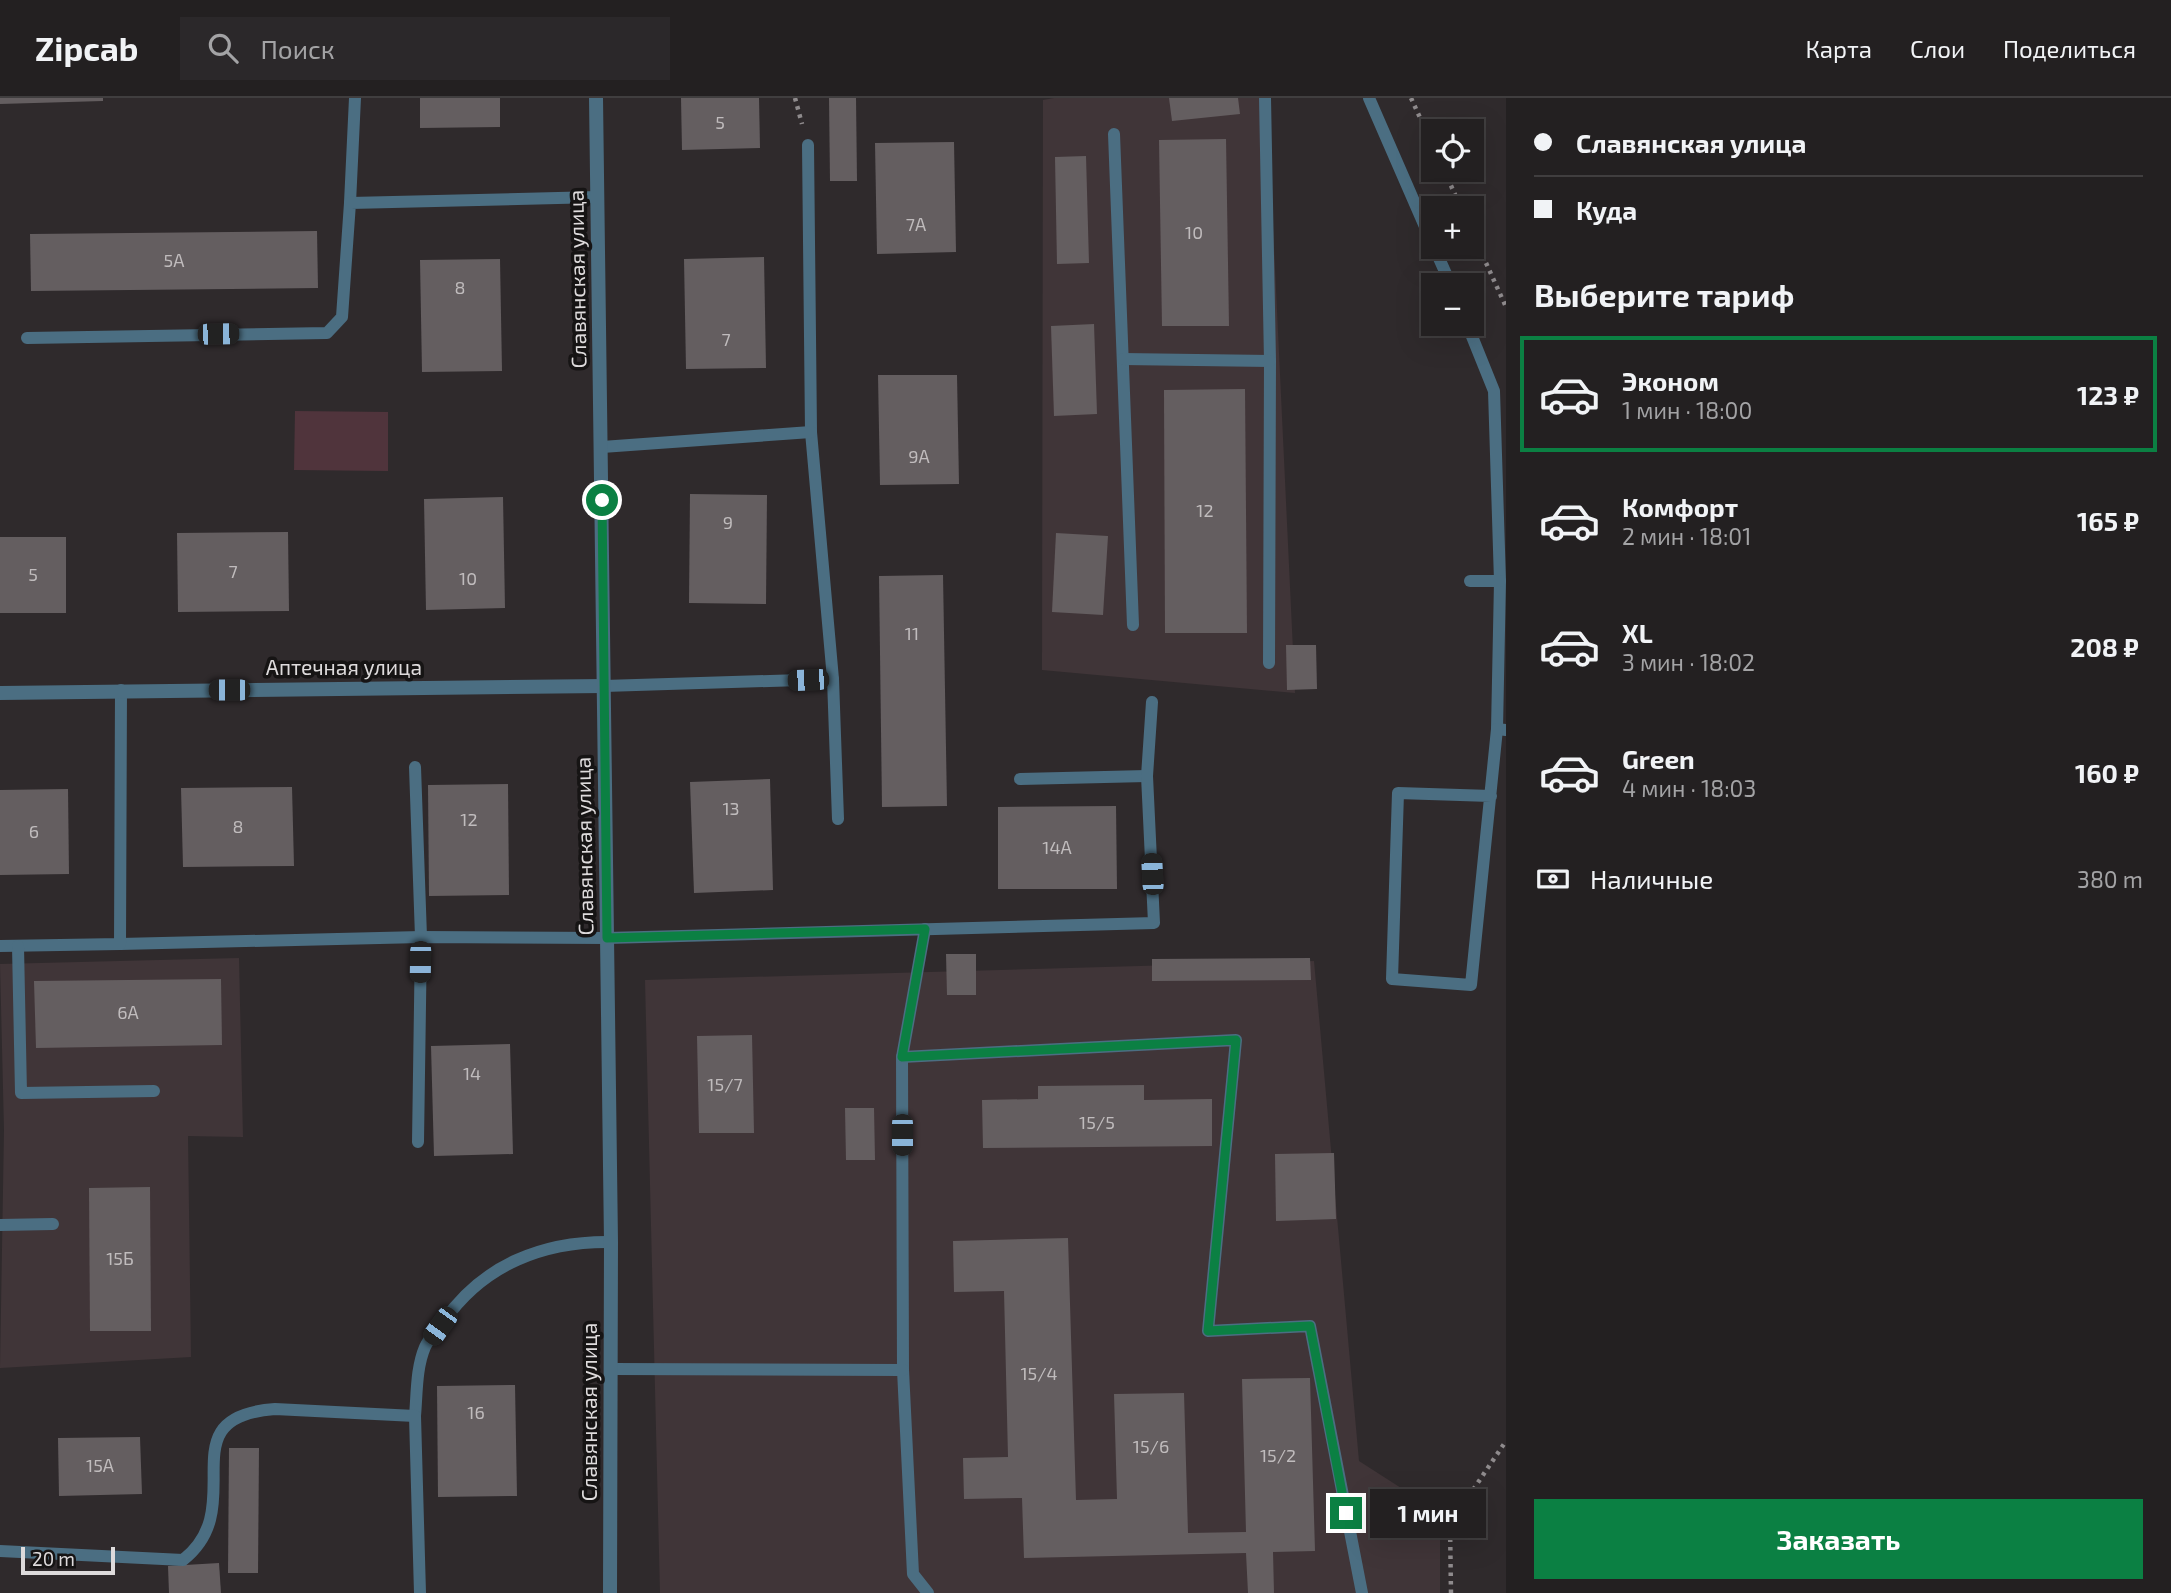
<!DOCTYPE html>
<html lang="ru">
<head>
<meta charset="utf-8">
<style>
  body { margin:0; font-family:"Exo 2",sans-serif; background:#2b282a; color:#f1f3f6; height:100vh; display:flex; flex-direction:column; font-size:26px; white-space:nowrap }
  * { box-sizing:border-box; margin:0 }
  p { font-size:23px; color:#a3a3a5 }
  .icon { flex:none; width:38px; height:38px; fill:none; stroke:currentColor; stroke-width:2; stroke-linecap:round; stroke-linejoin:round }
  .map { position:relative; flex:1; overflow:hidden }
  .sheet { display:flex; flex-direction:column; background:#232021; width:665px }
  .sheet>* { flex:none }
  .hud { display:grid; align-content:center; height:154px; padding:0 28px; background:#232021 }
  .tools { position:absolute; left:1421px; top:21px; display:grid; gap:14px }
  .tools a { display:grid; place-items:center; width:63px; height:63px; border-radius:0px; background:#232021; box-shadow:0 7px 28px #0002,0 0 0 2px #403e3f; font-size:35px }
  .scale { position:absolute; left:21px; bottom:18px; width:94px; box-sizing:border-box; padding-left:7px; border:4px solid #dedbdc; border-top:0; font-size:19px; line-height:24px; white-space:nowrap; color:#dedbdc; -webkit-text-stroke:5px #161414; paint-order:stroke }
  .end { position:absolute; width:32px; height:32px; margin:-16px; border:9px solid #0b8043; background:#fff; box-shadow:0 0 0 4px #fff }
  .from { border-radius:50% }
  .bubble { position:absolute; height:49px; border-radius:0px; background:#232021; box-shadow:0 7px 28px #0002,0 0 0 2px #403e3f; font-size:23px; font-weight:700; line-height:49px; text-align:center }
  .car { position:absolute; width:21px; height:42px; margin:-21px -10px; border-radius:9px; box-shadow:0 0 5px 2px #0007; background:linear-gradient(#222 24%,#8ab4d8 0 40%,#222 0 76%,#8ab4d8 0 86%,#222 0) }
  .hud b { display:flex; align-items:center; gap:24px; height:66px; font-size:26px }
  .hud b+b { border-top:2px solid #403e3f }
  .hud i { width:18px; height:18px; background:#f1f3f6 }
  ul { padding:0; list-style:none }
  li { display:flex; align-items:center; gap:21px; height:116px; margin:0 14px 10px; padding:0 14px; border:4px solid transparent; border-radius:0px }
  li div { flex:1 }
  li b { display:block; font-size:26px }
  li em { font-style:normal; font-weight:700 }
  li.on { border-color:#0b8043 }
  li>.icon { width:63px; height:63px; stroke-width:1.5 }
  h2 { padding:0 28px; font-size:32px; line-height:84px }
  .pay { display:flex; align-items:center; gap:18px; height:77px; padding:0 28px; font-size:26px }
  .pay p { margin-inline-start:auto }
  .button { display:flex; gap:14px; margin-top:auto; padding:14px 28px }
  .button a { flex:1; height:80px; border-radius:0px; background:#0b8043; color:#fff; font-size:28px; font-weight:700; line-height:80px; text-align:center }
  header { display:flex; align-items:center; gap:42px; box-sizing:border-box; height:98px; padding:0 35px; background:#232021; border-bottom:2px solid #403e3f }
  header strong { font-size:33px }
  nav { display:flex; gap:38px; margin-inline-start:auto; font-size:24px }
  .search { width:490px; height:63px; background:#2b282a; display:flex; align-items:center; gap:18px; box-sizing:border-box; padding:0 24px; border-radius:0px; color:#a3a3a5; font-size:26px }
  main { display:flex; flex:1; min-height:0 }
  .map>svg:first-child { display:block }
</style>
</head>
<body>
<header>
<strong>Zipcab</strong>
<div class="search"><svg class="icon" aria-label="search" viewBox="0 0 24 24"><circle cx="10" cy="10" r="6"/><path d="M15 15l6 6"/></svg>Поиск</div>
<nav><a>Карта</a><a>Слои</a><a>Поделиться</a></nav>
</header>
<main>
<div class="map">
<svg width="1506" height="1495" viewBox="0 0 1506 1495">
  <rect width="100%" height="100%" fill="#2f2a2c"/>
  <g fill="#403538">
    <polygon points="1054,0 1267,0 1295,595 1042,572 1043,2"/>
    <polygon points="239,860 243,1039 188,1038 191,1259 0,1270 4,1032 0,866"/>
    <polygon points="1314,863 1359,1363 1440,1415 1440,1495 660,1495 645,882"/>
  </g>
  <polygon fill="#50343c" points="295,313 388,314 388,373 294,372"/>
  <g fill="#645e60">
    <polygon points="0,0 103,0 103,3 0,6"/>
    <polygon points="420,0 500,0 500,29 420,30"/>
    <polygon points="681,0 759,0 760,50 682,52"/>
    <polygon points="829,0 856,0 857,83 830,83"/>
    <polygon points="1169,0 1238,0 1240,16 1172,23"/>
    <polygon points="1226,41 1229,228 1162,228 1159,42"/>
    <polygon points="954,44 956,154 877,156 875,45"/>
    <polygon points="1086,58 1089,165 1057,166 1055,59"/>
    <polygon points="317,133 318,190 31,193 30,136"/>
    <polygon points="764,159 766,270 686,271 684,161"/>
    <polygon points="500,161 502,273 422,274 420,162"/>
    <polygon points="1094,226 1097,316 1054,318 1051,228"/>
    <polygon points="878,277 957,277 959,386 880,387"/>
    <polygon points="1245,291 1247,535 1165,535 1164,292"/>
    <polygon points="690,396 767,397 766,506 689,505"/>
    <polygon points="503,399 505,510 426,512 424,401"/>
    <polygon points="288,434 289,513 178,514 177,435"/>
    <polygon points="1056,435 1108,438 1103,517 1052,514"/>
    <rect x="0" y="439" width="66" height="76"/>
    <polygon points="943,477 947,708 882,709 879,478"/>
    <polygon points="1286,547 1316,547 1317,591 1287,592"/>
    <polygon points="770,681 773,792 694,795 690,684"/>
    <polygon points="508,686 509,797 429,798 428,687"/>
    <polygon points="292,689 294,768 183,769 181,690"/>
    <polygon points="68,691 69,776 0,777 0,692"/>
    <polygon points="1116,708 1117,791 998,791 998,709"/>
    <polygon points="946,856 976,856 976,897 947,897"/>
    <polygon points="1310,860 1311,882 1152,883 1152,861"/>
    <polygon points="221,881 222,947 36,950 34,883"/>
    <polygon points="752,937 754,1035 699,1035 697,938"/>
    <polygon points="510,946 513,1056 434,1058 431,948"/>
    <polygon points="1144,987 1144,1002 1212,1001 1212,1048 983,1050 982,1002 1038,1001 1038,988"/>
    <polygon points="845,1010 874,1010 875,1062 846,1062"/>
    <polygon points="1334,1055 1336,1121 1276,1123 1275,1056"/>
    <polygon points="150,1089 151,1233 90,1233 89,1090"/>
    <polygon points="1068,1140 1076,1402 1117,1401 1114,1296 1184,1295 1188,1435 1246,1434 1242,1281 1310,1280 1315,1453 1273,1454 1274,1495 1248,1495 1246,1455 1024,1460 1022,1400 964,1401 963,1360 1008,1359 1004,1193 954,1194 953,1143"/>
    <polygon points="515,1287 517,1398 438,1399 437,1288"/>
    <polygon points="140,1339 142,1396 59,1398 58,1340"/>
    <polygon points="229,1350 259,1350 258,1475 228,1475"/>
    <polygon points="219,1465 221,1495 169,1495 168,1468"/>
  </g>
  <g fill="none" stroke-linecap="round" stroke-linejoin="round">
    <g stroke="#8f8b8d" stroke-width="4.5" stroke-dasharray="3.5 5" stroke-linecap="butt">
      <polyline points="795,0 802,26"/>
      <polyline points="1411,0 1433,48"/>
      <polyline points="1444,72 1461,110"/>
      <polyline points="1472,134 1506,209"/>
      <polyline points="1451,1495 1450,1426 1506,1343"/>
    </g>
    <g stroke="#4b6e82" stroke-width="12">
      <polyline points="1265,0 1270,263 1269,565"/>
      <polyline points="1369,0 1433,147"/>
      <polyline points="1114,36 1133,527"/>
      <polyline points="808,47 811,334 833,581 838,721"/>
      <polyline points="350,105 355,0"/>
      <polyline points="1434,149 1451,187"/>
      <polyline points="1467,226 1494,293 1500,483 1497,631 1506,632"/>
      <polyline points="27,240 327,235 342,219 350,105 598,99"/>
      <polyline points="1123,261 1270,263"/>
      <polyline points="602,349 811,334"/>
      <polyline points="1470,483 1500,483"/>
      <polyline points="604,588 833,581"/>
      <polyline points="415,669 421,839 418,1044"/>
      <polyline points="1020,681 1147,678"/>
      <polyline points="1491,698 1398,695 1392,881 1471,887 1497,631"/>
      <polyline points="925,831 902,959 903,1272 913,1476 928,1495"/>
      <polyline points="120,846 421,839 607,840 1154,825 1147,678 1152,604"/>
      <polyline points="0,848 120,846 121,592"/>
      <polyline points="18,848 21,995 154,993"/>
      <polyline points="902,959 1236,942 1208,1233 1310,1228 1362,1495"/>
      <polyline points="0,1127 53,1126"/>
      <polyline points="612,1271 903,1272"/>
      <path d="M 415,1318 C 417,1296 416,1270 425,1249 C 429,1240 438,1231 444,1223 C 484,1166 544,1143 611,1144"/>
      <path d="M 0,1453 L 183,1462 C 253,1407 164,1319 275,1311 L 415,1318 L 420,1495"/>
    </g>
    <g stroke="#4b6e82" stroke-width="14">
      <polyline points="596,0 611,1144 610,1495"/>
      <polyline points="0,595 604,588"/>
    </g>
  </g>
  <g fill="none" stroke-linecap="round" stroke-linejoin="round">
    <polyline stroke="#0b8043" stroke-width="9" points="602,402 607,840 925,831 902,959 1236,942 1208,1233 1310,1228 1346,1415"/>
  </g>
  <g text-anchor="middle" stroke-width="7" stroke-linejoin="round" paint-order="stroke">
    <g font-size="18" fill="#c0bcbd">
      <text x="720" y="31">5</text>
      <text x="916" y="133">7А</text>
      <text x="1194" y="141">10</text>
      <text x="174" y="169">5А</text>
      <text x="460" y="196">8</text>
      <text x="726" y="248">7</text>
      <text x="919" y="365">9А</text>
      <text x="1205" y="419">12</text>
      <text x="728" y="431">9</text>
      <text x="233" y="480">7</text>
      <text x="33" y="483">5</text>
      <text x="468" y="487">10</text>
      <text x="912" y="542">11</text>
      <text x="731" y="717">13</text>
      <text x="469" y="728">12</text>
      <text x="238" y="735">8</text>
      <text x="34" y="740">6</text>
      <text x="1057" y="756">14А</text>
      <text x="128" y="921">6А</text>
      <text x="472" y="982">14</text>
      <text x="725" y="993">15/7</text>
      <text x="1097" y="1031">15/5</text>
      <text x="120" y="1167">15Б</text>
      <text x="1039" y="1282">15/4</text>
      <text x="476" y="1321">16</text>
      <text x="1151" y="1355">15/6</text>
      <text x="1278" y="1364">15/2</text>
      <text x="100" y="1374">15А</text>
    </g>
    <g font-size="21" fill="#dedbdc" stroke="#161414">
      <text transform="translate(578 181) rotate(-91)" y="7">Славянская улица</text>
      <text x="344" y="577">Аптечная улица</text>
      <text transform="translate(585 748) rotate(-91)" y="7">Славянская улица</text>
      <text transform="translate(590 1314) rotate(-90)" y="7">Славянская улица</text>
    </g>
  </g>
</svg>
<div class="tools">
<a><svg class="icon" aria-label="locate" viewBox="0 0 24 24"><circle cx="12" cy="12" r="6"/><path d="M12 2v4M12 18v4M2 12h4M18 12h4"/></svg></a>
<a>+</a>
<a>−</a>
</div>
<div class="scale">20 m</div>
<i class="end from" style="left:602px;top:402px"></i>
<i class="end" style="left:1346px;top:1415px"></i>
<div class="bubble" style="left:1370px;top:1391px;width:116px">1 мин</div>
<i class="car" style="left:218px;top:236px;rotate:89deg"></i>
<i class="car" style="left:808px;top:582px;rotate:268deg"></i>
<i class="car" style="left:229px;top:592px;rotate:270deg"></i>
<i class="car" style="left:1152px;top:776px;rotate:357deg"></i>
<i class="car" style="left:420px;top:864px;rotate:181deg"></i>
<i class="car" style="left:902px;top:1037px;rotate:180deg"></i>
<i class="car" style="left:440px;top:1228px;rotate:216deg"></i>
</div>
<section class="sheet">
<div class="hud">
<b><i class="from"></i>Славянская улица</b>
<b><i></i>Куда</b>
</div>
<h2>Выберите тариф</h2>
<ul>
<li class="on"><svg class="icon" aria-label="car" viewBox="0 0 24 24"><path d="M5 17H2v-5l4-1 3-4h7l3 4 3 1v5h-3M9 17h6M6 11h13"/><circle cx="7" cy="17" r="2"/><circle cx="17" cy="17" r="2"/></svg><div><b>Эконом</b><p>1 мин · 18:00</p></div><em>123 ₽</em></li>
<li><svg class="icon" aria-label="car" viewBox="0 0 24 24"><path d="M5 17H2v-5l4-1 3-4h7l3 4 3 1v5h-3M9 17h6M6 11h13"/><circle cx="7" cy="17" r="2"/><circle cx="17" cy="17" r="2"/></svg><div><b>Комфорт</b><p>2 мин · 18:01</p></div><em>165 ₽</em></li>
<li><svg class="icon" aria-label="car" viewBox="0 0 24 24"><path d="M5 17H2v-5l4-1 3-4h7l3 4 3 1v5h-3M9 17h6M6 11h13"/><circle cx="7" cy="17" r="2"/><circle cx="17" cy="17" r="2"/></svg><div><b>XL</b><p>3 мин · 18:02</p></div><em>208 ₽</em></li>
<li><svg class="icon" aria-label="car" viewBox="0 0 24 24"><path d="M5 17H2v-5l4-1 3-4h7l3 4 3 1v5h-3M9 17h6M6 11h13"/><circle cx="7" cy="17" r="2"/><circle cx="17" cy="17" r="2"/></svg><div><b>Green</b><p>4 мин · 18:03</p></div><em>160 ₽</em></li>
</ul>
<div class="pay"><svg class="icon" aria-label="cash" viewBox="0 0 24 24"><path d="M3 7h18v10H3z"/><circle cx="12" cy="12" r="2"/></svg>Наличные<p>380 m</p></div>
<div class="button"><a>Заказать</a></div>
</section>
</main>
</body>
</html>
